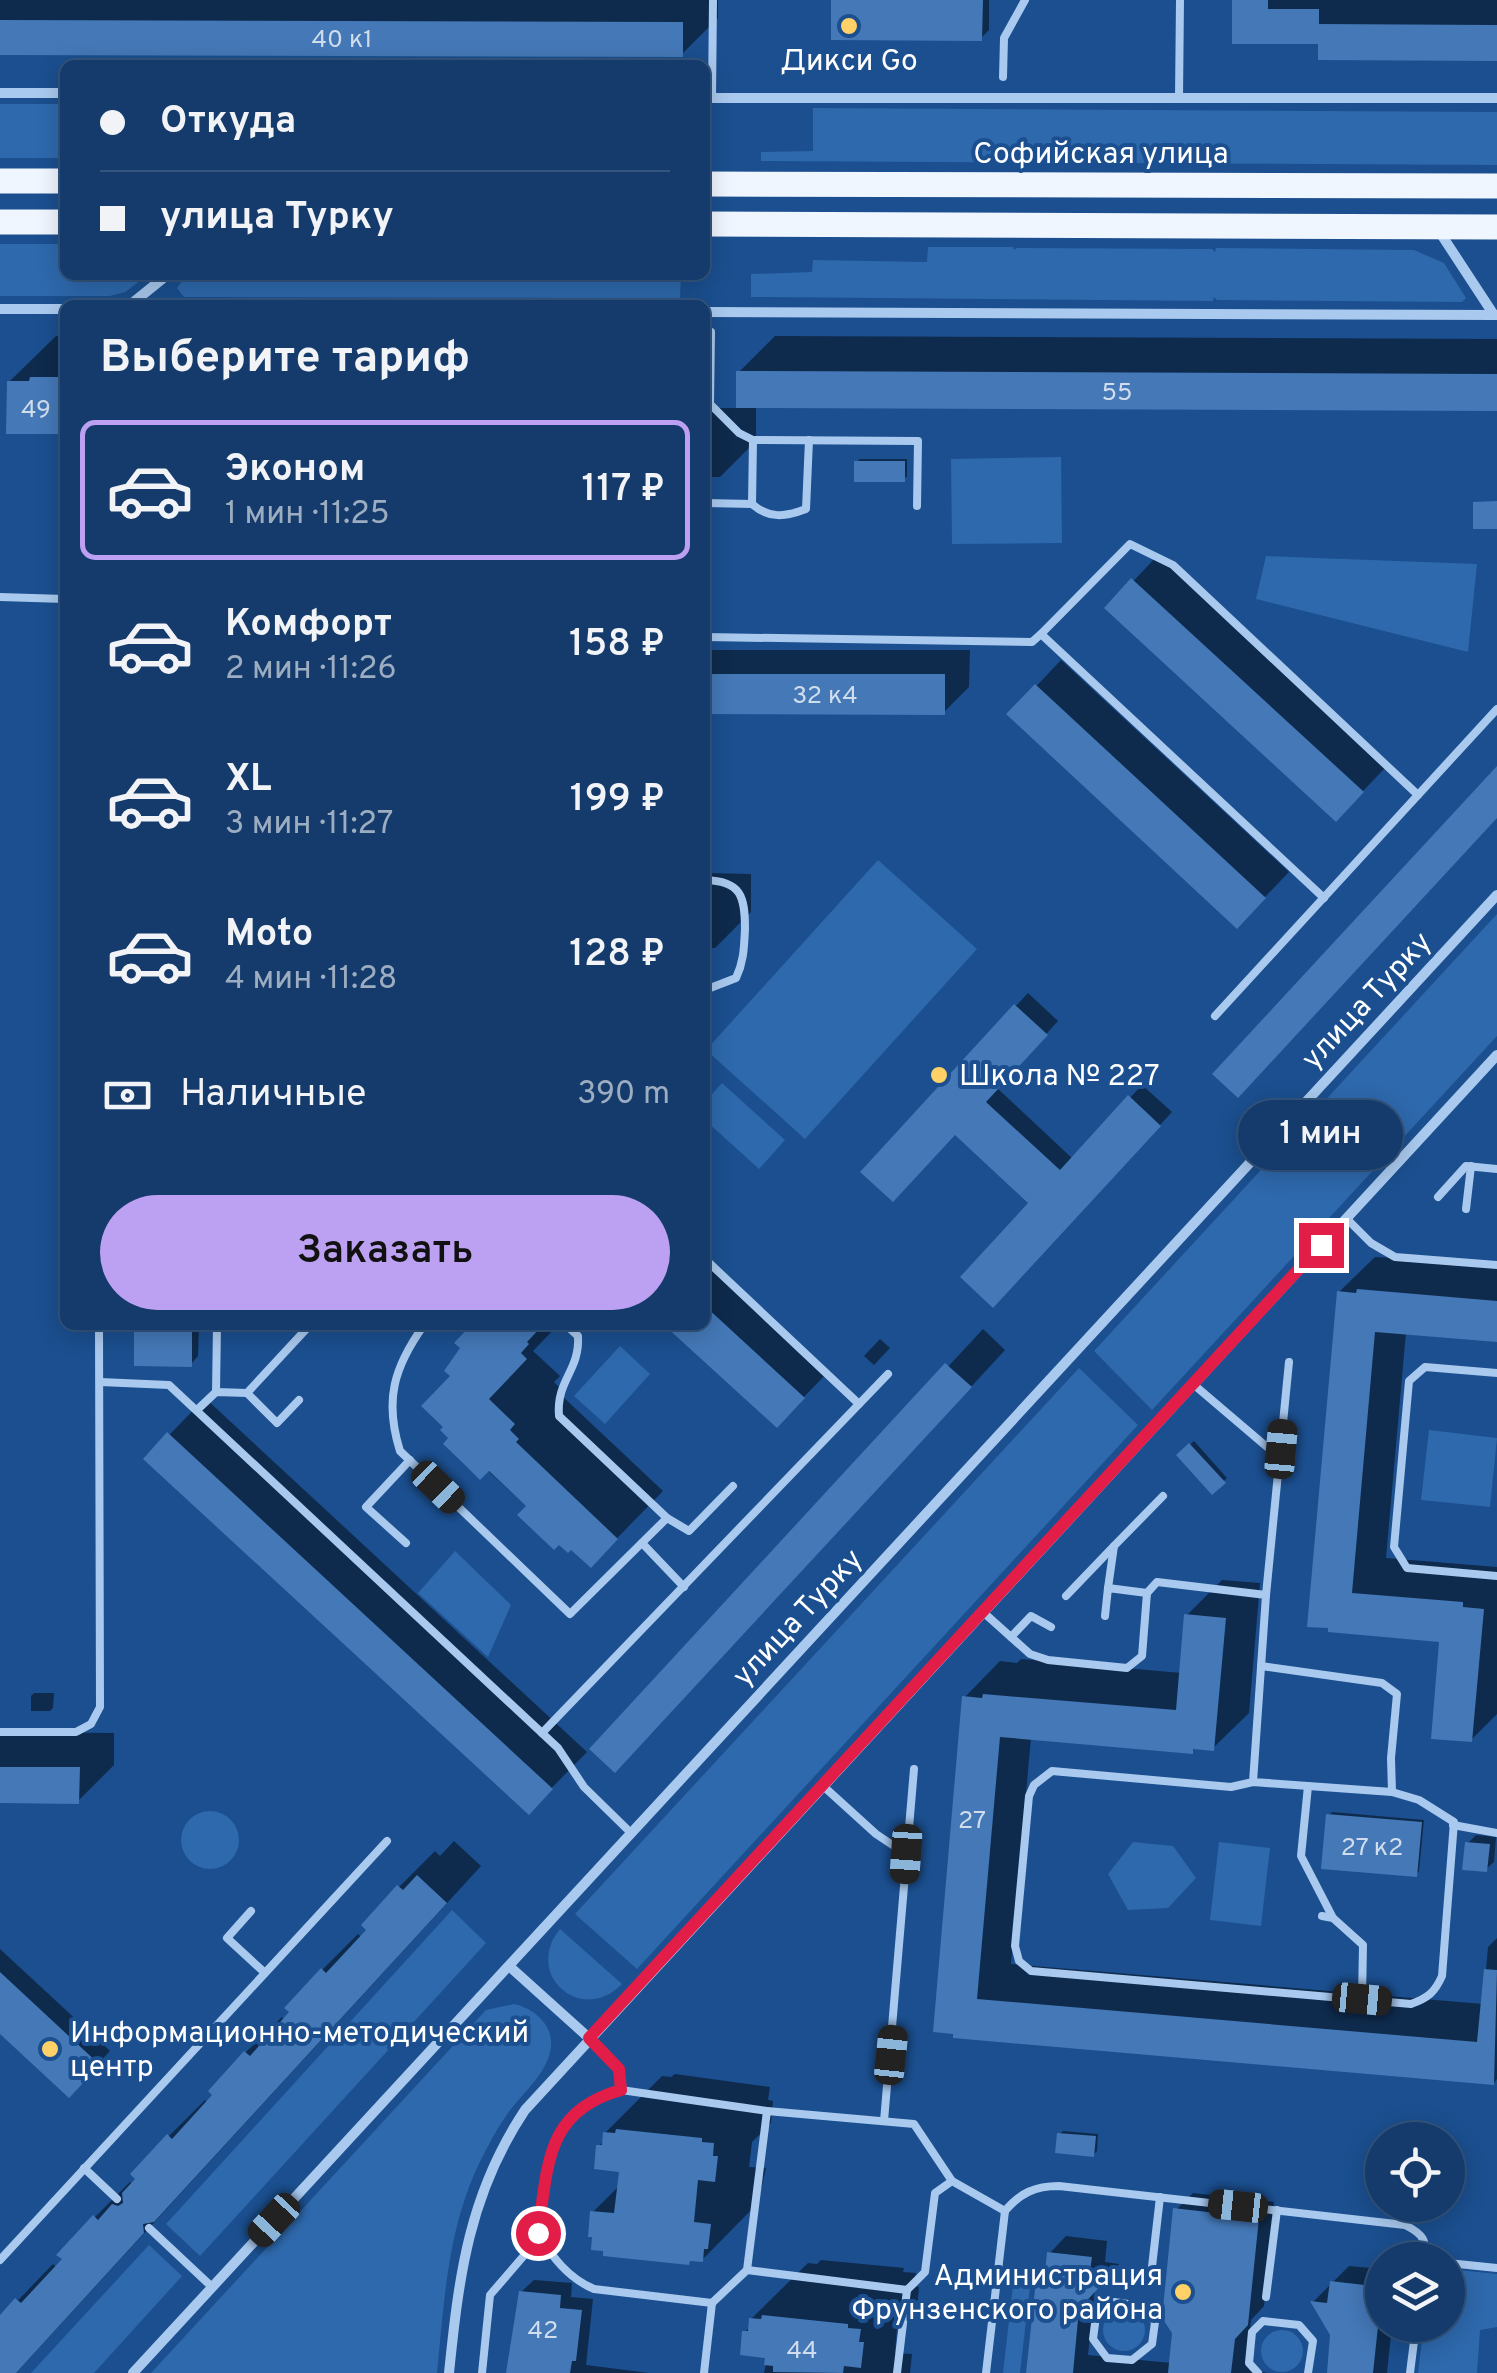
<!DOCTYPE html>
<html lang="ru">
<head>
<meta charset="utf-8">
<style>
  body { margin:0; font-family:Overpass,sans-serif; background:#1d4271; color:#f1f3f6; height:100vh; display:flex; flex-direction:column; font-size:38px; white-space:nowrap }
  * { box-sizing:border-box; margin:0 }
  p { font-size:32px; color:#9dadc1 }
  .icon { flex:none; width:55px; height:55px; fill:none; stroke:currentColor; stroke-width:2; stroke-linecap:round; stroke-linejoin:round }
  .map { position:relative; flex:1; overflow:hidden }
  .panel { position:absolute; left:60px; top:300px; width:650px; height:1030px; display:flex; flex-direction:column; background:#143b6b; border-radius:15px; box-shadow:0 5px 25px #0003,0 0 0 2px #33557e }
  .panel>* { flex:none }
  .banner { position:absolute; left:60px; top:60px; width:650px; height:220px; border-radius:15px; box-shadow:0 5px 25px #0003,0 0 0 2px #33557e; display:grid; align-content:center; height:220px; padding:0 40px; background:#143b6b }
  .fabs { position:absolute; left:1365px; top:2122px; display:grid; gap:20px }
  .fabs a { display:grid; place-items:center; width:100px; height:100px; border-radius:50%; background:#143b6b; box-shadow:0 5px 25px #0003,0 0 0 2px #33557e; font-size:50px }
  .end { position:absolute; width:45px; height:45px; margin:-22px; border:12px solid #e11d48; background:#fff; box-shadow:0 0 0 5px #fff }
  .from { border-radius:50% }
  .bubble { position:absolute; height:70px; border-radius:35px; background:#143b6b; box-shadow:0 5px 25px #0003,0 0 0 2px #33557e; font-size:32px; font-weight:600; line-height:70px; text-align:center }
  .car { position:absolute; width:30px; height:60px; margin:-30px -15px; border-radius:12px; box-shadow:0 0 8px 2px #0007; background:linear-gradient(#222 24%,#8ab4d8 0 40%,#222 0 76%,#8ab4d8 0 86%,#222 0) }
  .banner b { display:flex; align-items:center; gap:35px; height:95px; font-size:38px }
  .banner b+b { border-top:2px solid #33557e }
  .banner i { width:25px; height:25px; background:#f1f3f6 }
  ul { padding:0; list-style:none }
  li { display:flex; align-items:center; gap:30px; height:140px; margin:0 20px 15px; padding:0 20px; border:5px solid transparent; border-radius:15px }
  li div { flex:1 }
  li b { display:block; font-size:38px }
  li em { font-style:normal; font-weight:600 }
  li.selected { border-color:#bca0f2 }
  li>.icon { width:90px; height:90px; stroke-width:1.5 }
  h2 { padding:0 40px; font-size:45px; line-height:120px }
  .pay { display:flex; align-items:center; gap:25px; height:110px; padding:0 40px; font-size:38px }
  .pay p { margin-inline-start:auto }
  .cta { display:flex; gap:20px; margin-top:auto; padding:20px 40px }
  .cta a { flex:1; height:115px; border-radius:60px; background:#bca0f2; color:#111; font-size:40px; font-weight:600; line-height:115px; text-align:center }
  .map>svg:first-child { display:block }
</style>
</head>
<body>
<div class="map">
<svg width="1497" height="2373" viewBox="0 0 1497 2373">
  <rect width="100%" height="100%" fill="#1b4f8f"/>
  <g fill="#2e69ad">
    <rect x="0" y="104" width="65" height="54"/>
    <polygon points="813,108 1497,112 1497,165 761,161 761,152 813,151"/>
    <polygon points="0,244 65,244 65,275 148,275 125,292 110,296 0,296"/>
    <polygon points="928,247 1013,247 1014,250 1017,248 1212,249 1215,252 1216,248 1414,250 1444,263 1466,298 1462,302 1217,300 1214,297 1213,301 751,297 751,274 812,272 813,260 927,262"/>
    <polygon points="187,275 681,275 680,298 184,297 177,288"/>
    <polygon points="1061,457 1062,543 952,544 951,459"/>
    <polygon points="1266,556 1477,564 1468,652 1256,599"/>
    <polygon points="878,860 977,949 805,1139 706,1050"/>
    <polygon points="1497,914 1497,1036 1152,1410 1094,1351"/>
    <polygon points="722,1083 785,1140 759,1169 705,1120 705,1102"/>
    <polygon points="620,1346 650,1374 605,1424 574,1396"/>
    <polygon points="1079,1368 1138,1425 637,1969 575,1914"/>
    <polygon points="1429,1430 1497,1438 1490,1507 1421,1500"/>
    <polygon points="455,1551 511,1605 488,1657 418,1593"/>
    <circle cx="210" cy="1840" r="29"/>
    <polygon points="1133,1842 1173,1846 1196,1878 1168,1908 1128,1910 1108,1874"/>
    <polygon points="1219,1842 1270,1848 1261,1926 1210,1920"/>
    <polygon points="452,1910 486,1943 200,2256 166,2224"/>
    <path d="M 560,1929 L 622,1984 C 581,2026 523,1974 560,1929 Z"/>
    <path d="M 514,2004 C 534,2008 553,2025 551,2046 C 549,2073 520,2095 506,2116 C 494,2133 485,2152 476,2170 C 447,2235 444,2304 437,2373 L 151,2373 L 486,2010 Z"/>
    <polygon points="149,2245 182,2276 94,2373 31,2373"/>
    <polygon points="1015,2267 1032,2269 1020,2373 1003,2373"/>
    <polygon points="1448,2269 1497,2274 1497,2327 1480,2330 1477,2373 1418,2373 1424,2325 1448,2325"/>
    <circle cx="1124" cy="2330" r="21"/>
    <circle cx="1282" cy="2351" r="21"/>
  </g>
  <g fill="#0007">
    <polygon points="0,0 718,0 718,18 682,54 0,52"/>
    <polygon points="834,0 989,0 989,30 981,38"/>
    <polygon points="1235,0 1497,0 1497,58 1321,41"/>
    <polygon points="56,336 65,336 65,432 9,382"/>
    <polygon points="775,336 1497,339 1497,409 756,405 756,441 720,477 705,477 705,408 739,408 739,372"/>
    <polygon points="860,459 907,459 907,476 904,479 857,462"/>
    <polygon points="1158,555 1387,766 1361,793 1108,608"/>
    <polygon points="705,650 970,650 969,687 944,712 705,712"/>
    <polygon points="1061,660 1289,872 1262,900 1010,714"/>
    <polygon points="705,873 751,874 751,912 715,948 705,948"/>
    <polygon points="1028,993 1058,1021 997,1088 1073,1159 1142,1085 1172,1112 1006,1292 1032,1203 956,1132 863,1171"/>
    <polygon points="1375,1257 1497,1263 1497,1340 1406,1332 1386,1558 1497,1567 1497,1714 1471,1740 1442,1640 1331,1630 1339,1292"/>
    <polygon points="705,1258 828,1372 801,1400 668,1325 705,1325"/>
    <polygon points="137,1325 199,1325 198,1356 191,1364"/>
    <polygon points="474,1325 558,1325 533,1351 560,1376 554,1382 563,1391 561,1395 663,1491 591,1565 452,1438 453,1375"/>
    <polygon points="983,1329 1005,1350 651,1734 593,1749"/>
    <polygon points="880,1339 890,1348 874,1365 864,1356"/>
    <polygon points="205,1398 587,1752 529,1811 147,1458"/>
    <polygon points="1194,1441 1227,1478 1213,1491 1179,1455"/>
    <polygon points="1222,1580 1260,1583 1249,1713 1213,1748 1196,1747 1192,1751 1031,1737 1011,1964 1483,2004 1488,1947 1497,1938 1497,2079 1494,2083 955,2036 965,1697 1000,1661 1017,1663 1021,1659 1182,1673 1187,1615"/>
    <polygon points="34,1693 54,1693 53,1708 50,1711 31,1711 31,1696"/>
    <polygon points="0,1732 114,1733 114,1765 78,1801 0,1801"/>
    <polygon points="1332,1812 1424,1820 1419,1871 1416,1874 1329,1815"/>
    <polygon points="1476,1835 1496,1837 1494,1862 1486,1869 1468,1843"/>
    <polygon points="454,1841 481,1866 16,2373 0,2373 0,2319 53,2264 57,2268 95,2217 130,2182 133,2184 139,2179 134,2174 169,2136 205,2100 208,2104 216,2095 211,2091 246,2052 282,2017 285,2021 293,2012 288,2007 323,1969 358,1934 362,1938 369,1930 364,1925 399,1887 435,1851 440,1856"/>
    <polygon points="0,1949 110,2051 69,2095 0,2030"/>
    <polygon points="675,2074 770,2087 768,2100 773,2101 771,2123 752,2142 749,2167 766,2168 758,2203 702,2260 593,2212 620,2185 621,2169 599,2146 605,2140 605,2133 662,2076 671,2077"/>
    <polygon points="1063,2131 1098,2134 1097,2151 1094,2154 1060,2134"/>
    <polygon points="1193,2193 1274,2202 1264,2306 1251,2320 1247,2355 1262,2372 1268,2373 1029,2373 1038,2282 1047,2273 1050,2253 1066,2236 1107,2241 1105,2262 1119,2264 1095,2289 1088,2355 1171,2363 1176,2210"/>
    <polygon points="821,2260 904,2268 903,2272 916,2273 914,2286 919,2287 917,2309 897,2328 895,2353 912,2354 910,2373 764,2373 768,2355 745,2332 751,2326 751,2319 808,2263 817,2264"/>
    <polygon points="1349,2266 1382,2269 1382,2325 1392,2325 1387,2373 1329,2373 1333,2334 1313,2302"/>
    <polygon points="534,2280 572,2283 571,2297 593,2299 586,2365 649,2373 510,2373 521,2292"/>
  </g>
  <g fill="#4478b7">
    <polygon points="831,0 983,0 982,41 831,40"/>
    <polygon points="1232,0 1268,0 1268,9 1319,9 1319,24 1497,25 1497,61 1318,60 1318,44 1232,44"/>
    <polygon points="0,20 683,22 683,57 0,55"/>
    <polygon points="736,371 1497,374 1497,411 736,408"/>
    <polygon points="30,377 65,377 65,434 6,434 7,381 29,381"/>
    <rect x="854" y="461" width="51" height="21"/>
    <polygon points="1497,501 1497,529 1473,529 1473,502"/>
    <polygon points="1131,578 1364,792 1336,822 1104,608"/>
    <polygon points="705,674 945,674 945,715 705,714"/>
    <polygon points="1035,684 1266,898 1237,929 1006,714"/>
    <polygon points="1497,766 1497,818 1238,1098 1212,1074"/>
    <polygon points="1014,1004 1048,1035 986,1102 1060,1170 1128,1095 1161,1126 993,1308 960,1277 1028,1203 955,1135 893,1202 860,1172"/>
    <polygon points="1357,1289 1497,1301 1497,1342 1375,1332 1352,1593 1463,1602 1463,1607 1484,1609 1472,1742 1431,1739 1439,1642 1328,1632 1328,1628 1307,1627 1337,1291 1356,1293"/>
    <polygon points="705,1306 805,1398 777,1428 664,1325 705,1325"/>
    <polygon points="134,1325 192,1325 192,1367 134,1366"/>
    <polygon points="471,1325 543,1325 527,1342 529,1344 521,1353 527,1359 489,1399 515,1424 510,1430 519,1439 516,1442 618,1539 591,1568 571,1550 568,1553 559,1545 554,1550 517,1515 526,1506 489,1471 480,1480 462,1462 443,1444 448,1438 440,1430 443,1427 421,1406 450,1376 444,1371 460,1348 454,1343"/>
    <polygon points="945,1363 972,1387 615,1773 589,1749"/>
    <polygon points="167,1432 553,1789 529,1815 143,1459"/>
    <polygon points="1189,1443 1226,1483 1212,1495 1176,1455"/>
    <polygon points="1184,1614 1226,1618 1214,1751 1193,1749 1193,1754 1000,1737 977,1999 1477,2042 1484,1969 1497,1970 1494,2085 953,2038 953,2034 933,2032 962,1696 982,1698 983,1694 1176,1710"/>
    <polygon points="0,1767 80,1767 79,1804 0,1803"/>
    <polygon points="1326,1814 1422,1822 1417,1877 1321,1869"/>
    <polygon points="1465,1842 1490,1844 1487,1872 1462,1870"/>
    <polygon points="417,1875 447,1903 154,2222 143,2224 144,2233 16,2373 0,2373 0,2315 15,2298 21,2303 62,2259 56,2255 93,2215 98,2220 112,2204 118,2206 123,2203 122,2193 135,2179 130,2174 167,2134 172,2139 212,2095 208,2091 244,2051 250,2056 289,2012 284,2008 321,1968 326,1973 366,1930 361,1925 397,1885 403,1890"/>
    <polygon points="0,1972 100,2065 69,2098 0,2034"/>
    <polygon points="616,2129 702,2138 702,2142 714,2143 713,2156 718,2156 715,2182 698,2180 694,2222 711,2224 708,2249 704,2249 703,2262 690,2261 689,2265 603,2256 603,2251 591,2250 592,2237 588,2237 590,2211 614,2213 619,2172 594,2169 596,2145 602,2145 603,2132 615,2133"/>
    <polygon points="1057,2133 1096,2136 1094,2157 1055,2153"/>
    <polygon points="1173,2208 1259,2218 1248,2325 1235,2339 1231,2373 1168,2373 1172,2333 1162,2318"/>
    <polygon points="1047,2252 1092,2257 1089,2278 1106,2280 1079,2309 1073,2373 1026,2373 1036,2281 1044,2282"/>
    <polygon points="1330,2281 1373,2286 1369,2316 1379,2317 1373,2373 1327,2373 1330,2335 1310,2301 1327,2303"/>
    <polygon points="519,2291 561,2295 560,2308 582,2310 576,2361 572,2361 570,2373 506,2373"/>
    <polygon points="762,2315 848,2324 848,2328 861,2329 859,2342 864,2342 861,2368 844,2366 843,2373 773,2372 773,2366 764,2365 765,2358 740,2355 742,2331 748,2331 749,2318 761,2319"/>
  </g>
  <g fill="none" stroke-linecap="round" stroke-linejoin="round">
    <g stroke="#a9c9ee" stroke-width="8">
      <polyline points="1003,77 1004,38 1025,0"/>
      <polyline points="712,98 713,0"/>
      <polyline points="1179,98 1180,0"/>
      <polyline points="711,332 710,404 739,433 753,440"/>
      <polyline points="705,503 752,504 753,440 918,441 917,506"/>
      <path d="M 752,504 C 769,519 785,517 806,509 L 809,440"/>
      <polyline points="0,597 65,599"/>
      <polyline points="1041,634 1130,544 1173,565 1418,795"/>
      <polyline points="705,637 1032,642 1041,634 1324,898"/>
      <path d="M 705,880 C 741,881 745,896 745,929 C 744,947 744,961 736,978 L 705,990"/>
      <polyline points="1215,1016 1497,709"/>
      <polyline points="1438,1197 1466,1166 1497,1169"/>
      <polyline points="1466,1209 1471,1166"/>
      <polyline points="1346,1218 1371,1243 1395,1257 1497,1265"/>
      <polyline points="705,1259 859,1404"/>
      <path d="M 424,1325 C 394,1367 384,1400 400,1451 L 570,1614 L 667,1518 L 689,1531 L 733,1486"/>
      <path d="M 566,1325 L 578,1336 C 580,1371 556,1380 559,1416 L 667,1518"/>
      <polyline points="1497,1373 1425,1367 1409,1381 1394,1547 1407,1568 1497,1576"/>
      <polyline points="100,1382 169,1385 558,1748 584,1787 631,1833"/>
      <polyline points="1193,1384 1267,1447 1281,1449"/>
      <polyline points="216,1392 217,1325"/>
      <polyline points="299,1400 277,1423 247,1393 310,1325"/>
      <polyline points="197,1410 216,1392 247,1393"/>
      <polyline points="406,1543 366,1507 410,1460"/>
      <polyline points="642,1543 684,1587"/>
      <polyline points="1108,1588 1114,1546 1163,1496"/>
      <polyline points="1266,1595 1289,1362"/>
      <polyline points="1066,1596 1114,1546"/>
      <path d="M 983,1612 L 1030,1654 L 1048,1660 L 1127,1668 L 1142,1656 L 1147,1593 L 1157,1582 L 1266,1595 L 1253,1782 L 1231,1787 L 1052,1771 L 1034,1785 L 1029,1796 L 1015,1946 L 1019,1961 L 1031,1971 L 1411,2004 C 1428,1998 1435,1992 1442,1976 L 1454,1822 L 1419,1800 L 1392,1792 L 1253,1782"/>
      <polyline points="1105,1616 1108,1588 1147,1593"/>
      <polyline points="1011,1637 1031,1616 1051,1627"/>
      <polyline points="1261,1666 1382,1683 1397,1694 1391,1758 1392,1792"/>
      <polyline points="0,1732 76,1732 91,1724 100,1707 99,1325"/>
      <polyline points="542,1733 888,1374"/>
      <polyline points="822,1785 876,1834 906,1854"/>
      <polyline points="1308,1786 1301,1856 1333,1918"/>
      <polyline points="1453,1825 1497,1833"/>
      <polyline points="251,1911 227,1938 265,1973"/>
      <polyline points="1322,1916 1333,1918 1363,1945 1362,1999"/>
      <polyline points="589,2039 619,2069 621,2090 767,2111"/>
      <path d="M 621,2090 C 545,2111 548,2166 538,2233 C 552,2257 568,2278 594,2289 L 712,2303 L 747,2270"/>
      <polyline points="884,2121 914,1769"/>
      <polyline points="84,2168 117,2199"/>
      <polyline points="952,2181 935,2193 925,2272 907,2290 747,2270 767,2111 914,2124 952,2181 1005,2211"/>
      <polyline points="149,2228 212,2287"/>
      <polyline points="0,2260 387,1841"/>
      <polyline points="1448,2263 1497,2268"/>
      <polyline points="1150,2284 1160,2197"/>
      <polyline points="1266,2297 1277,2210"/>
      <polygon points="1114,2302 1142,2306 1155,2322 1152,2344 1132,2360 1107,2358 1093,2339 1096,2316"/>
      <polyline points="482,2373 490,2295 540,2237"/>
      <polyline points="704,2373 712,2303"/>
      <polyline points="897,2373 907,2290"/>
      <path d="M 986,2373 L 1005,2211 C 1020,2193 1035,2186 1059,2186 L 1405,2225 C 1423,2234 1427,2240 1425,2260"/>
      <polyline points="1258,2373 1249,2363 1252,2332 1263,2321 1299,2325 1313,2341 1308,2373"/>
      <polyline points="1410,2373 1416,2325"/>
    </g>
    <g stroke="#a9c9ee" stroke-width="10">
      <polyline points="0,93 65,93"/>
      <polyline points="705,98 1497,98"/>
      <polyline points="1437,228 1494,315"/>
      <polyline points="130,305 167,275"/>
      <polyline points="0,309 65,309"/>
      <polyline points="705,312 1497,315"/>
      <polyline points="509,1966 589,2038"/>
      <polyline points="133,2373 1497,895"/>
      <path d="M 449,2373 C 459,2275 469,2194 525,2110 L 1497,1055"/>
    </g>
    <g stroke="#f0f6ff" stroke-width="25">
      <polyline points="0,181 65,181"/>
      <polyline points="705,184 1497,186"/>
      <polyline points="0,222 65,222"/>
      <polyline points="705,224 1497,227"/>
    </g>
  </g>
  <g fill="none" stroke-linecap="round" stroke-linejoin="round">
    <path stroke="#e11d48" stroke-width="12" d="M 538,2233 C 548,2166 545,2111 621,2090 L 619,2069 L 589,2038 L 1321,1245"/>
  </g>
  <g fill="#ffd166" stroke="#1b4f8f" stroke-width="4">
    <circle cx="849" cy="26" r="10"/>
    <circle cx="939" cy="1075" r="10"/>
    <circle cx="50" cy="2049" r="10"/>
    <circle cx="1183" cy="2292" r="10"/>
  </g>
  <g text-anchor="middle" stroke-width="8" stroke-linejoin="round" paint-order="stroke">
    <g font-size="25" fill="#d0dded">
      <text x="342" y="47">40 к1</text>
      <text x="1117" y="400">55</text>
      <text x="36" y="417">49</text>
      <text x="825" y="703">32 к4</text>
      <text x="972" y="1828">27</text>
      <text x="1372" y="1855">27 к2</text>
      <text x="543" y="2338">42</text>
      <text x="802" y="2358">44</text>
    </g>
    <g font-size="30" fill="#fff" stroke="#1b4f8f" text-anchor="start">
      <text x="849" y="70" text-anchor="middle">Дикси Go</text>
      <text x="959" y="1085">Школа № 227</text>
      <text x="70" y="2042">Информационно-методический<tspan x="70" dy="34">центр</tspan></text>
      <text x="1163" y="2285" text-anchor="end">Администрация<tspan x="1163" dy="34">Фрунзенского района</tspan></text>
    </g>
    <g font-size="30" fill="#fff" stroke="#1b4f8f">
      <text x="1101" y="163">Софийская улица</text>
      <text transform="translate(1366 1000) rotate(-47)" y="10">улица Турку</text>
      <text transform="translate(797 1617) rotate(-47)" y="10">улица Турку</text>
    </g>
  </g>
</svg>
<div class="fabs">
<a><svg class="icon" aria-label="locate" viewBox="0 0 24 24"><circle cx="12" cy="12" r="6"/><path d="M12 2v4M12 18v4M2 12h4M18 12h4"/></svg></a>
<a><svg class="icon" aria-label="layers" viewBox="0 0 24 24"><path d="M12 4l9 5-9 5-9-5zM3 14l9 5 9-5"/></svg></a>
</div>
<i class="end from" style="left:538px;top:2233px"></i>
<i class="end" style="left:1321px;top:1245px"></i>
<div class="bubble" style="left:1238px;top:1100px;width:165px">1 мин</div>
<i class="car" style="left:1281px;top:1449px;rotate:5deg"></i>
<i class="car" style="left:438px;top:1487px;rotate:134deg"></i>
<i class="car" style="left:906px;top:1854px;rotate:184deg"></i>
<i class="car" style="left:1362px;top:1999px;rotate:95deg"></i>
<i class="car" style="left:891px;top:2055px;rotate:6deg"></i>
<i class="car" style="left:1238px;top:2206px;rotate:276deg"></i>
<i class="car" style="left:274px;top:2220px;rotate:223deg"></i>
<div class="banner">
<b><i class="from"></i>Откуда</b>
<b><i></i>улица Турку</b>
</div>
<section class="panel">
<h2>Выберите тариф</h2>
<ul>
<li class="selected"><svg class="icon" aria-label="car" viewBox="0 0 24 24"><path d="M5 17H2v-5l4-1 3-4h7l3 4 3 1v5h-3M9 17h6M6 11h13"/><circle cx="7" cy="17" r="2"/><circle cx="17" cy="17" r="2"/></svg><div><b>Эконом</b><p>1 мин · 11:25</p></div><em>117 ₽</em></li>
<li><svg class="icon" aria-label="car" viewBox="0 0 24 24"><path d="M5 17H2v-5l4-1 3-4h7l3 4 3 1v5h-3M9 17h6M6 11h13"/><circle cx="7" cy="17" r="2"/><circle cx="17" cy="17" r="2"/></svg><div><b>Комфорт</b><p>2 мин · 11:26</p></div><em>158 ₽</em></li>
<li><svg class="icon" aria-label="car" viewBox="0 0 24 24"><path d="M5 17H2v-5l4-1 3-4h7l3 4 3 1v5h-3M9 17h6M6 11h13"/><circle cx="7" cy="17" r="2"/><circle cx="17" cy="17" r="2"/></svg><div><b>XL</b><p>3 мин · 11:27</p></div><em>199 ₽</em></li>
<li><svg class="icon" aria-label="car" viewBox="0 0 24 24"><path d="M5 17H2v-5l4-1 3-4h7l3 4 3 1v5h-3M9 17h6M6 11h13"/><circle cx="7" cy="17" r="2"/><circle cx="17" cy="17" r="2"/></svg><div><b>Moto</b><p>4 мин · 11:28</p></div><em>128 ₽</em></li>
</ul>
<div class="pay"><svg class="icon" aria-label="cash" viewBox="0 0 24 24"><path d="M3 7h18v10H3z"/><circle cx="12" cy="12" r="2"/></svg>Наличные<p>390 m</p></div>
<div class="cta"><a>Заказать</a></div>
</section>
</div>
</body>
</html>
